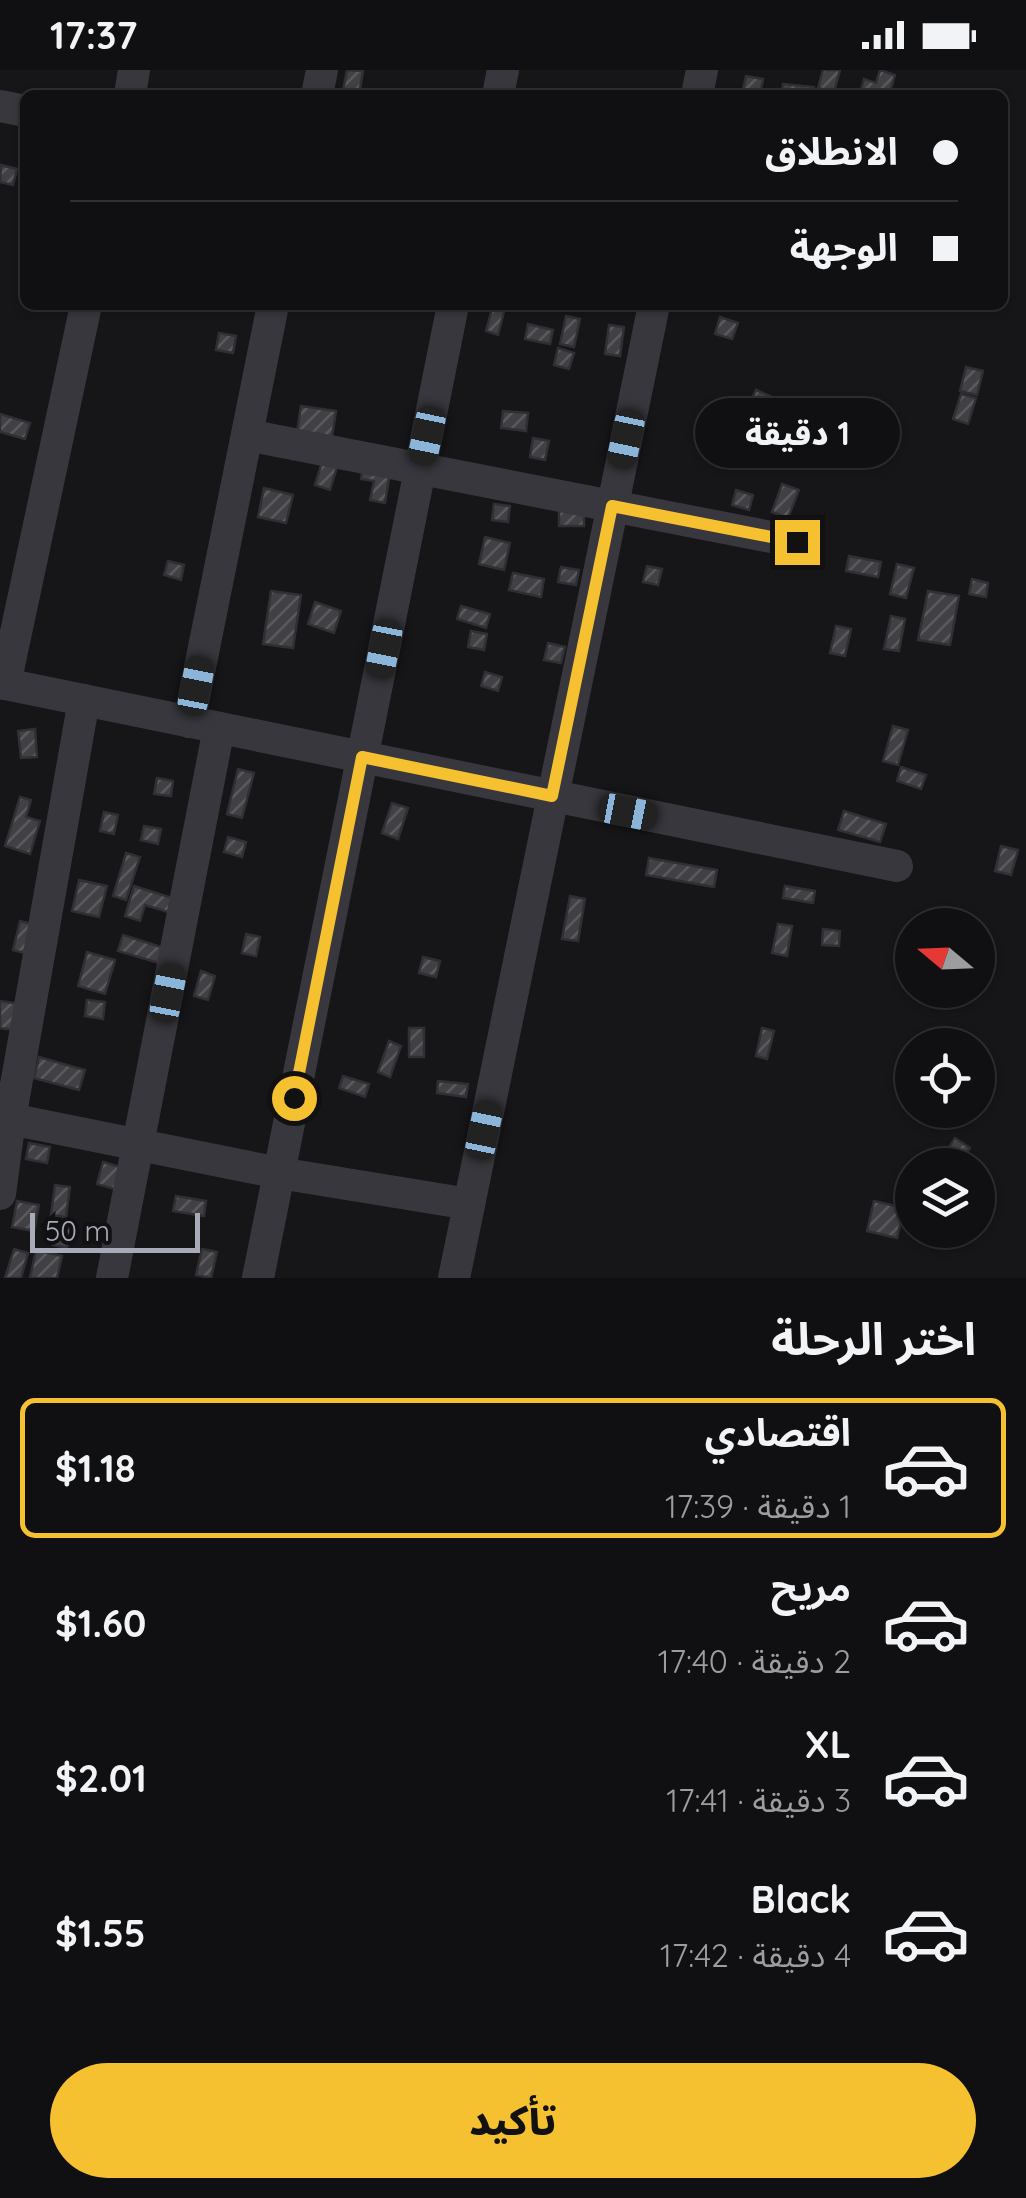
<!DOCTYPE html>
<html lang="ar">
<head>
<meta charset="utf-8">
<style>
  body { margin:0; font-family:Quicksand,"Noto Sans Arabic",sans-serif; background:#19191b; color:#f1f3f6; direction:rtl; height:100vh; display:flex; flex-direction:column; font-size:38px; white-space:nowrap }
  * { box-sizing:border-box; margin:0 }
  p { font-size:32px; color:#9c9d9f }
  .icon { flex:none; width:55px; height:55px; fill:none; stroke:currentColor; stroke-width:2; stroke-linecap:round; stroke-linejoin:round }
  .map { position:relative; height:1208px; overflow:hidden; direction:ltr }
  .side { display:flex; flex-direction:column; background:#101012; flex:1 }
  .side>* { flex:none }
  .hud { position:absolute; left:20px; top:20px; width:988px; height:220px; border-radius:15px; box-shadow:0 2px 8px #0004,0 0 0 2px #303032; direction:rtl; display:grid; align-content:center; height:220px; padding:0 50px; background:#101012 }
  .needle { width:65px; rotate:289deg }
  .controls { position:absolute; left:895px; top:838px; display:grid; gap:20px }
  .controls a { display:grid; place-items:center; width:100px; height:100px; border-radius:50%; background:#101012; box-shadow:0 2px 8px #0004,0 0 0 2px #303032; font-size:50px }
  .scale { position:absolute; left:30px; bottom:25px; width:170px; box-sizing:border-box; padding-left:10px; border:5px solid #a7abb8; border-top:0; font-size:28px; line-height:35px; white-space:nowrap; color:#a7abb8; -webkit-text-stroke:8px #111113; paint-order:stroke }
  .end { position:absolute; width:45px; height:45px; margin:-22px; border:12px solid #f6c130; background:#111; box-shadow:0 0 0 5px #111 }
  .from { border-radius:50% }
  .bubble { position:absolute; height:70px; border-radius:35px; background:#101012; box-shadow:0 2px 8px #0004,0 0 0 2px #303032; font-size:32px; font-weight:800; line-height:70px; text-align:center; direction:rtl }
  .car { position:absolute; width:30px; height:60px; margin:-30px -15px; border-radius:12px; box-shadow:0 0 8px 2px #0007; background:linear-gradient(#222 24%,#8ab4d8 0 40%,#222 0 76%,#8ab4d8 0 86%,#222 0) }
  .hud b { display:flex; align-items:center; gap:35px; height:95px; font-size:38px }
  .hud b+b { border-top:2px solid #303032 }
  .hud i { width:25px; height:25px; background:#f1f3f6 }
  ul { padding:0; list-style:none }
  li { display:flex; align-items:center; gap:30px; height:140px; margin:0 20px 15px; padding:0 30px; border:5px solid transparent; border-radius:15px }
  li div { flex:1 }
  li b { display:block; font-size:38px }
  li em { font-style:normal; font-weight:800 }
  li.active { border-color:#f6c130 }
  li>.icon { width:90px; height:90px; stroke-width:1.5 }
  h2 { padding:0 50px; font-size:45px; line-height:120px }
  .primary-button { display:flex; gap:20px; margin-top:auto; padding:20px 50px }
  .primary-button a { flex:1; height:115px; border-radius:60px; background:#f6c130; color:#111; font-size:40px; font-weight:800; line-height:115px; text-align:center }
  .status { display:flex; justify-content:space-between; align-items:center; height:70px; padding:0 50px; background:#101012; direction:ltr }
  .status svg { height:28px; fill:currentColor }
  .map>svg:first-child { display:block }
</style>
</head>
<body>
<div class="status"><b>17:37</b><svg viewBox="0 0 49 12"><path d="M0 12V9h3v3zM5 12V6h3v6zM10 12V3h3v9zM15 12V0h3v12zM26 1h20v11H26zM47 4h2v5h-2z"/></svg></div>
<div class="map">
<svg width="1026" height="1208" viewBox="0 0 1026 1208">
  <defs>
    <pattern id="building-hatch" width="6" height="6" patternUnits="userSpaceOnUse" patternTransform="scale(2.5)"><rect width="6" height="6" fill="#404045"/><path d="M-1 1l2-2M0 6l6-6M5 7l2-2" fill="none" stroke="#59595e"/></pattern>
  </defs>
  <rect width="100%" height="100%" fill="#161618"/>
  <g fill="url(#building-hatch)" stroke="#303034" stroke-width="2.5">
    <polygon points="347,0 363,1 359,25 342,25"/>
    <polygon points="823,0 840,0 834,22 818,18"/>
    <polygon points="880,0 895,5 889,25 860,24 864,9 876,13"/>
    <polygon points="746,6 763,9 760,25 742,25"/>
    <polygon points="783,14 814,17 813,25 782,25"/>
    <polygon points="1,95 17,99 13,115 0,112"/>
    <polygon points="493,235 505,238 498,265 486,261"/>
    <polygon points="566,246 580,249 574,277 560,274"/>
    <polygon points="720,247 738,253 732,269 715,264"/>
    <polygon points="528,254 553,260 550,274 525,269"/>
    <polygon points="609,255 624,257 620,286 605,284"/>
    <polygon points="219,263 236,266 233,283 216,280"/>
    <polygon points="558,278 574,283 569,299 554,295"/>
    <polygon points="966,297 983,301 977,325 960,321"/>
    <polygon points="756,320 770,326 753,363 739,357"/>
    <polygon points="961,324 976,328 968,354 953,349"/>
    <polygon points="301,336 336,341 332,367 293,389"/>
    <polygon points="503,341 528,343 526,361 501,358"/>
    <polygon points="0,344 30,353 25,369 0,362"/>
    <polygon points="533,368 549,371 545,390 530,387"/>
    <polygon points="329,369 344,374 330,420 315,415"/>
    <polygon points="365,386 392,391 385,433 370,430 374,411 361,409"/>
    <polygon points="782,414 799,420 788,448 772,442"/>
    <polygon points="264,418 293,425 286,453 258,447"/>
    <polygon points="736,420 753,425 749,440 732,435"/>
    <polygon points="494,434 510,436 508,452 492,450"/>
    <rect x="559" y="440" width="25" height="16"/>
    <polygon points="485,467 510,473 504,500 479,494"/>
    <polygon points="849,486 881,492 878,507 846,501"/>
    <polygon points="168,491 184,495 181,510 164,505"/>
    <polygon points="897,494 914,498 906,528 890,524"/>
    <polygon points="647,496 662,499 658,515 643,512"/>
    <polygon points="561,497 579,500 576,515 558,512"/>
    <polygon points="513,503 544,509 541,527 509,520"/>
    <polygon points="972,509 988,513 986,527 969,524"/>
    <polygon points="271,521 301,525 293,578 263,574"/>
    <polygon points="928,521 959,526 950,575 918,570"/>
    <polygon points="315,532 341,541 334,563 308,554"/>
    <polygon points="461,536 490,544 486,558 457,549"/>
    <polygon points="891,546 905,549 899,581 884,579"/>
    <polygon points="836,556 851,559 845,586 830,583"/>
    <polygon points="471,561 487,564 484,580 468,577"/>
    <polygon points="548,573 565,577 561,593 544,590"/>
    <polygon points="485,602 502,607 498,621 481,616"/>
    <polygon points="893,656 908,660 898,695 883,691"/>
    <polygon points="35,659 37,687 21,688 18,661"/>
    <polygon points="901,697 926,705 921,719 897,711"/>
    <polygon points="238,699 254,703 242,748 227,744"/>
    <polygon points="157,708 173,711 171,726 154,724"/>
    <polygon points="20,727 31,730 26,747 40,751 30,784 5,776"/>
    <polygon points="392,733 408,738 398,769 382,763"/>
    <polygon points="844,741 886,754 880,772 838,760"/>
    <polygon points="104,742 118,745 114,764 100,761"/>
    <polygon points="144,756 161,759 158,774 141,770"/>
    <polygon points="228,767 246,772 242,787 224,782"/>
    <polygon points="1001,776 1018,780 1011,805 995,801"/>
    <polygon points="126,783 140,787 126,830 113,826"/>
    <polygon points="649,788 717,800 714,817 646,805"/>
    <polygon points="79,810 107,816 99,847 72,841"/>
    <polygon points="134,816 182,831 178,845 145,835 140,851 125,846"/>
    <polygon points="785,816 815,821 813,833 783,828"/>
    <polygon points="570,826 585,829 578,871 562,869"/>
    <polygon points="20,851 35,855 28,884 13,880"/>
    <polygon points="778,854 792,856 787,886 772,883"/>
    <polygon points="823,859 840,861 839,876 822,875"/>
    <polygon points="246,864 260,867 256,886 242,883"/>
    <polygon points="123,865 174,881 169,896 118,881"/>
    <polygon points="87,882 115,890 105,924 78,916"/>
    <polygon points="423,887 440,891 436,907 419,903"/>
    <polygon points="201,901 215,906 208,930 194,926"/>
    <polygon points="87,930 105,932 103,949 85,946"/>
    <polygon points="0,931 20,934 16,960 0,958"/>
    <rect x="409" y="958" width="15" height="29"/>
    <polygon points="762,958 774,961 767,989 756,986"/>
    <polygon points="389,971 401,976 390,1007 378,1002"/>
    <polygon points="39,987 85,1000 79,1020 34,1008"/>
    <polygon points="343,1006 369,1014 365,1027 339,1018"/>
    <polygon points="438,1011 468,1014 466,1027 437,1023"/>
    <polygon points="955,1068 970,1078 961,1091 947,1081"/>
    <polygon points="29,1073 50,1077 47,1093 26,1089"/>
    <polygon points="103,1092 131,1100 125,1122 97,1114"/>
    <polygon points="55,1115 70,1117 66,1147 51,1145"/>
    <polygon points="176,1126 206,1131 204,1146 173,1141"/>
    <polygon points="17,1131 39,1135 34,1161 12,1157"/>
    <polygon points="874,1131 904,1138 897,1168 867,1161"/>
    <polygon points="57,1155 71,1158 67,1178 53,1175"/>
    <polygon points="14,1179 28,1183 21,1208 5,1208"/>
    <polygon points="202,1179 217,1182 211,1208 196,1205"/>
    <polygon points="36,1180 62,1186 57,1208 30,1208"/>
  </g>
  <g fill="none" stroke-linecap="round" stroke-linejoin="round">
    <g stroke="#37373d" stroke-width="32">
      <polyline points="130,25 134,0"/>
      <polyline points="317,25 322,0"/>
      <polyline points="498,25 503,0"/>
      <polyline points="697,25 702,0"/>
      <polyline points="0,36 25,41"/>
      <polyline points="247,365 797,472"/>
      <polyline points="0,613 897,796"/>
      <polyline points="5,614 86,235"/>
      <polyline points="189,652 273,235"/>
      <polyline points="0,1047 279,1103 469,1134"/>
      <polyline points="0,1124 10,1049 84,630"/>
      <polyline points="112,1208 219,658"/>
      <polyline points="258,1208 453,235"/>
      <polyline points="454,1208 654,235"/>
    </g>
  </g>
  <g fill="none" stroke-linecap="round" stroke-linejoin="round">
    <polyline stroke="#f6c130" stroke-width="12" points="294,1028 362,687 552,726 612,436 797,472"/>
  </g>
</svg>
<div class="controls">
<a><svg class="needle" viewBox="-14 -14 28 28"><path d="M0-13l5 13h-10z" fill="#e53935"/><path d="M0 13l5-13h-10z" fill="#9c9d9f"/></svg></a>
<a><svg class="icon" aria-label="locate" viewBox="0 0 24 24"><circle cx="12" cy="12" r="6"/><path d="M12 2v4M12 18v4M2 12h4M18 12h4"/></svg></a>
<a><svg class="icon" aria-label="layers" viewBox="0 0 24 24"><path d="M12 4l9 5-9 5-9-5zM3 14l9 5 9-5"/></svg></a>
</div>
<div class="scale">50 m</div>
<i class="end from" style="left:294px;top:1028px"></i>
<i class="end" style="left:797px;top:472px"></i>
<div class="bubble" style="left:695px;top:328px;width:205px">1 دقيقة</div>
<i class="car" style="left:427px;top:366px;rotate:192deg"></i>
<i class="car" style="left:626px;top:369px;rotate:192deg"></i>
<i class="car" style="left:384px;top:579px;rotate:191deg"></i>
<i class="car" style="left:196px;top:616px;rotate:11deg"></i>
<i class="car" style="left:628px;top:742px;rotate:101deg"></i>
<i class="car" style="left:168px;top:923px;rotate:11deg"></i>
<i class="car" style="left:484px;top:1060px;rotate:12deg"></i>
<div class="hud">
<b><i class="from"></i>الانطلاق</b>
<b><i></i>الوجهة</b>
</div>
</div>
<section class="side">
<h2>اختر الرحلة</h2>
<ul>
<li class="active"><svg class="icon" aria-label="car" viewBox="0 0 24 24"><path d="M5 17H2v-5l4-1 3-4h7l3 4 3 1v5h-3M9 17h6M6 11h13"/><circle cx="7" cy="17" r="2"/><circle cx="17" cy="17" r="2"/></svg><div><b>اقتصادي</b><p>1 دقيقة · 17:39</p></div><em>$1.18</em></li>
<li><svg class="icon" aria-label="car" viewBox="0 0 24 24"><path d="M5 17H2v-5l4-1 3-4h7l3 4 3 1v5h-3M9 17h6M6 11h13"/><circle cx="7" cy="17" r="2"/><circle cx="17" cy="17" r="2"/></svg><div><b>مريح</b><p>2 دقيقة · 17:40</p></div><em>$1.60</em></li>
<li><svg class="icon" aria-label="car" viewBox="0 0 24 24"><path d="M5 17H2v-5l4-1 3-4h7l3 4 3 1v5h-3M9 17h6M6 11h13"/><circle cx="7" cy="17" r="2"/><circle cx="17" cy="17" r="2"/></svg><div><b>XL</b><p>3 دقيقة · 17:41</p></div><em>$2.01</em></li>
<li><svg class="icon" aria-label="car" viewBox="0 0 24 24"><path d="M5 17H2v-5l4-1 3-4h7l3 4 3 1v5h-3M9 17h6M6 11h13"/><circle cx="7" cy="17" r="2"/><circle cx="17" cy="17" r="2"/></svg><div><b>Black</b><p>4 دقيقة · 17:42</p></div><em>$1.55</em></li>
</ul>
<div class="primary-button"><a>تأكيد</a></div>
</section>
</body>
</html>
